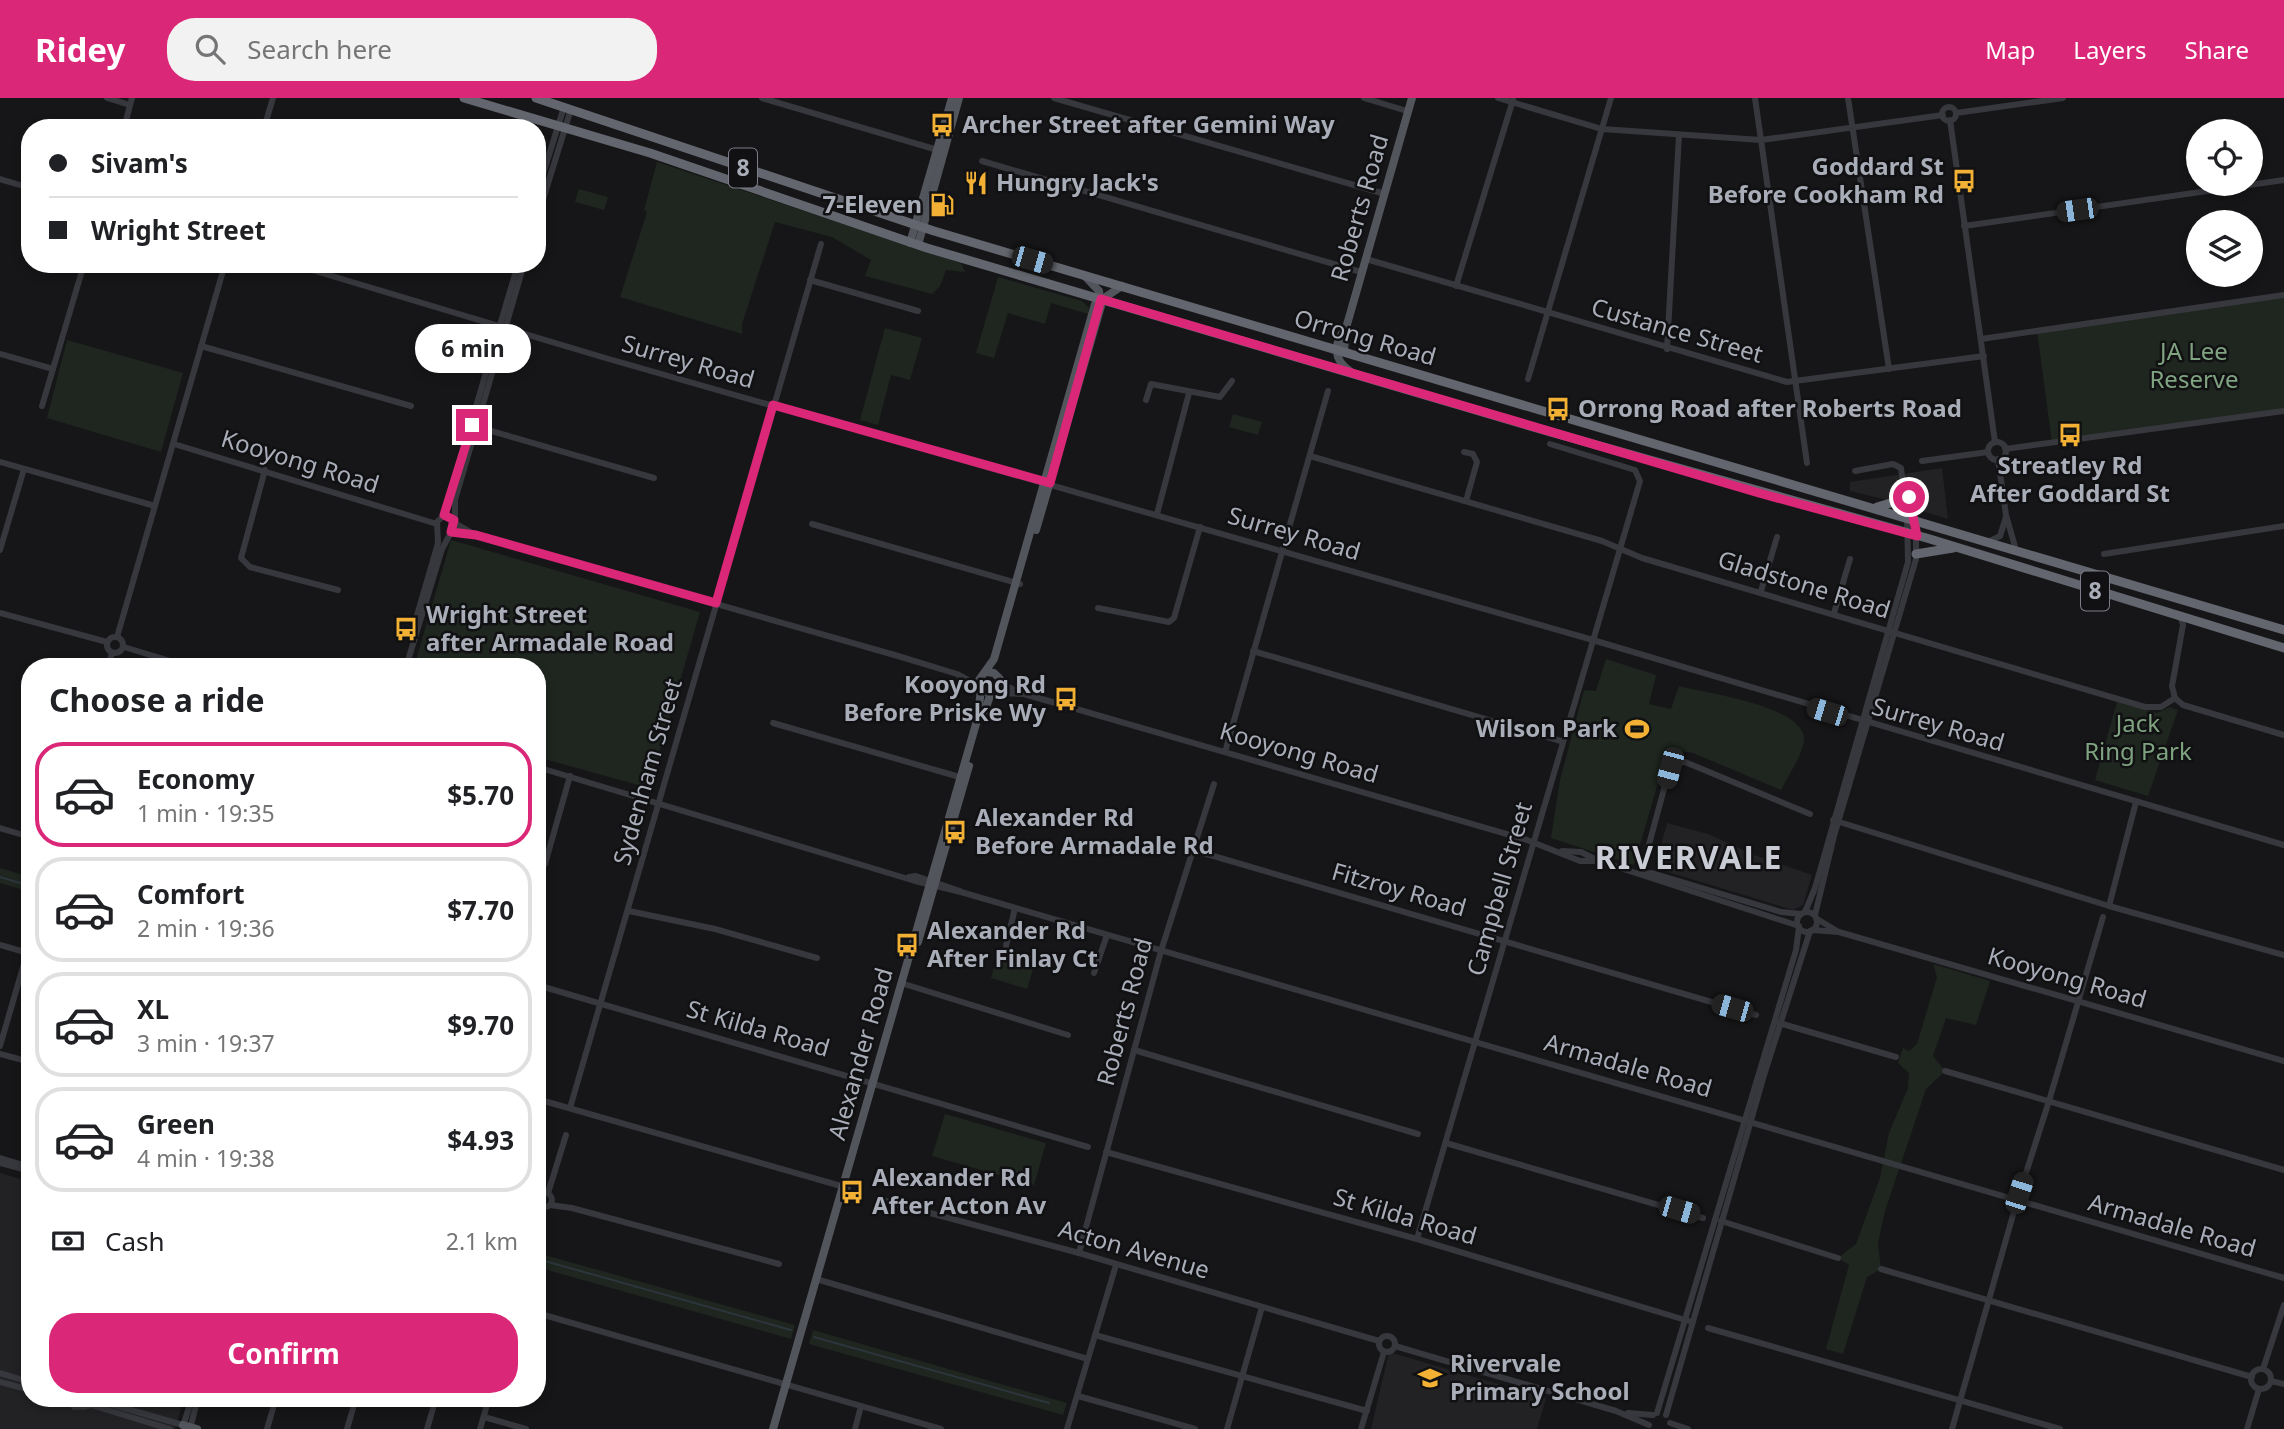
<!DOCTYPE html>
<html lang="en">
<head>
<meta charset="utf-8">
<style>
  body { margin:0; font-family:"Noto Sans",sans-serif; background:#f2f2f2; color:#202124; height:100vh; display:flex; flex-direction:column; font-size:26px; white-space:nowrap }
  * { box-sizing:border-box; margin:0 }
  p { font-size:23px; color:#757577 }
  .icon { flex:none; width:38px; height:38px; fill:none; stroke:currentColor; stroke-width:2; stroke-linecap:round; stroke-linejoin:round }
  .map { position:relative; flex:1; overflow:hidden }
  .side { position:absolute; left:21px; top:560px; width:525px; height:749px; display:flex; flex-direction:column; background:#fff; border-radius:28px; box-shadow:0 4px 10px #0003 }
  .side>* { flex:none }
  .hud { position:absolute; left:21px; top:21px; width:525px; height:154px; border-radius:28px; box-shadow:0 4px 10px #0003; display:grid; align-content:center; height:154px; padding:0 28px; background:#fff }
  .controls { position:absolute; left:2186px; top:21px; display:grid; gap:14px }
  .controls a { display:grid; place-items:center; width:77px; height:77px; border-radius:50%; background:#fff; box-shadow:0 4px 10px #0003; font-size:35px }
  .end { position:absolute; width:32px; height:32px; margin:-16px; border:9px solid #db2777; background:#fff; box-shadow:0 0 0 4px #fff }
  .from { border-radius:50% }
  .bubble { position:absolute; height:49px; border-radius:24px; background:#fff; box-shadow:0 4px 10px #0003; font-size:23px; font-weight:700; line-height:49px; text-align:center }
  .car { position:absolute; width:21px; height:42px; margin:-21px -10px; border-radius:9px; box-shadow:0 0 5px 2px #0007; background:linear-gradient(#222 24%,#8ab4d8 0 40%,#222 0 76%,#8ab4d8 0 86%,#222 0) }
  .hud b { display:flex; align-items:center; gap:24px; height:66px; font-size:26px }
  .hud b+b { border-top:2px solid #e0e0e0 }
  .hud i { width:18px; height:18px; background:#202124 }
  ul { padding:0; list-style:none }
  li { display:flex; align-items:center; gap:21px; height:105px; margin:0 14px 10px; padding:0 14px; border:4px solid #e0e0e0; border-radius:28px }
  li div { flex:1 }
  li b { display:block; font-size:26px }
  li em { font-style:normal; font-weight:700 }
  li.active { border-color:#db2777 }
  li>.icon { width:63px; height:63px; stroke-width:1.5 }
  h2 { padding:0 28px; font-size:32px; line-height:84px }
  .pay { display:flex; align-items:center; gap:18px; height:77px; padding:0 28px; font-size:26px }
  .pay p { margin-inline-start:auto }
  .cta { display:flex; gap:14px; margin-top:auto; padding:14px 28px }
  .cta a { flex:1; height:80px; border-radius:28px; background:#db2777; color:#fff; font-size:28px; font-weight:700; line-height:80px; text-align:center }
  header { display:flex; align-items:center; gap:42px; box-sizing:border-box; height:98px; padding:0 35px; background:#db2777; color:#fff }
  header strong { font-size:33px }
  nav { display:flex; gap:38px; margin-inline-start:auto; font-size:24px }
  .search { width:490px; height:63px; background:#f2f2f2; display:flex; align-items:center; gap:18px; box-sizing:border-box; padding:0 24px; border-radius:28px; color:#757577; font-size:26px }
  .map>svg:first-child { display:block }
</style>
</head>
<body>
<header>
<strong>Ridey</strong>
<div class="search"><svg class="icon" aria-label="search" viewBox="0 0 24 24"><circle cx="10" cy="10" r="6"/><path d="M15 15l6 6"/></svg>Search here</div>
<nav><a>Map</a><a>Layers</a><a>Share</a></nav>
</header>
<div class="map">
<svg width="2284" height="1331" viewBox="0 0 2284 1331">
  <rect width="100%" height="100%" fill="#161618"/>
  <g fill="#222225">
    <polygon points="1942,370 1948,421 1922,413 1917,395 1896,397 1887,402 1850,393 1850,384"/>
    <polygon points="1667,725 1708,736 1754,757 1812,777 1803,807 1793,812 1655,770"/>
    <polygon points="0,1075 30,1084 30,1300 184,1300 175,1331 0,1331"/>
    <polygon points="1389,1254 1546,1300 1537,1331 1371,1331"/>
  </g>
  <g fill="#1e261f">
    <polygon points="657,64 961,165 965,174 946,172 940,188 932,196 865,178 871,162 832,139 775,124 742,226 742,236 620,199 647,114 644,112"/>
    <polygon points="579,91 608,99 604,112 575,104"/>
    <polygon points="998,179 1082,203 1089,210 1088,216 1051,205 1045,226 1008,215 994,260 976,255"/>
    <polygon points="2284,197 2284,313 2052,345 2037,233"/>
    <polygon points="885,230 922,240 910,282 891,277 878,327 860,322"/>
    <polygon points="67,242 183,275 161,354 47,320"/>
    <polygon points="1233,316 1262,324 1258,337 1229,329"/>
    <polygon points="451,442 700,514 649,690 537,659 537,569 414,569"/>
    <path d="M 1606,561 L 1656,577 L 1649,606 L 1671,611 L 1679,588 C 1705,595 1806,608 1804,642 C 1802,659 1788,677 1781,692 L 1693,655 L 1668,651 L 1634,767 L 1551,740 L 1560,682 L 1584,592 L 1596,593 Z"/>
    <polygon points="2117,604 2157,615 2170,609 2178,612 2148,698 2095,682"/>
    <polygon points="0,770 30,779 30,794 0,785"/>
    <polygon points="1002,858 1034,868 1027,891 991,880 996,863"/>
    <polygon points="1933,866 1990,883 1976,927 1946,920 1933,958 1945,973 1926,991 1885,1113 1878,1145 1881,1171 1867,1179 1843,1256 1826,1251 1849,1167 1838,1160 1856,1146 1880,1080 1889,1035 1908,990 1909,975 1898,965 1903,950 1909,953 1917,946 1937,879"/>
    <polygon points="945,1016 1046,1045 1034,1087 932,1058"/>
    <polygon points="541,1156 795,1227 791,1241 537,1169"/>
    <polygon points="813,1232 1067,1305 1063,1317 809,1246"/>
  </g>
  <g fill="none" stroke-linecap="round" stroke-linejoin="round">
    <g stroke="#2c353c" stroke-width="2">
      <polyline points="0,779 30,788"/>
      <polyline points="541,1162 791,1232"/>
      <polyline points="814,1239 1049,1305"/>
    </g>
    <g stroke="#37383d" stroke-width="6">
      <polyline points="107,0 130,7"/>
      <polyline points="762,0 941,53"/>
      <polyline points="1054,0 1385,96"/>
      <polyline points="1364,0 1407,13"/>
      <polyline points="1498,0 1602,31 1761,42 1943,17"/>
      <polyline points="1755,0 1807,365"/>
      <polyline points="1848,0 1889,271"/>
      <circle cx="1949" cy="16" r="7"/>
      <polyline points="1956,15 2063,0"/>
      <polyline points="1950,22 1995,344"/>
      <polyline points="124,30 132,0"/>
      <polyline points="264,30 273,0"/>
      <polyline points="982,63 1361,174"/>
      <polyline points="0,81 30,90"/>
      <polyline points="537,95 564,9"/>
      <polyline points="537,121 571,11"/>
      <polyline points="1964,128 2284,82"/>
      <polyline points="1366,161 1787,284 1984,258"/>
      <polyline points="292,166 602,259 1586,540 2284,747"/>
      <polyline points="810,182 918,213"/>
      <polyline points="1456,188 1513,2"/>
      <polyline points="1981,241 2284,197"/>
      <polyline points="201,248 411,308"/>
      <polyline points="1667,251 1679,37"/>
      <polyline points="0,256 53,271"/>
      <polyline points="1528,281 1611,0"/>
      <polyline points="1146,302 1151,286 1220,299 1232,283"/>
      <polyline points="42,308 84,166"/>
      <polyline points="474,328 654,380"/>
      <circle cx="1997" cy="353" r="9"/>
      <polyline points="174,346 437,426"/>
      <polyline points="2005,351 2284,313"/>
      <polyline points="1464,354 1473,356 1477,364 1466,403"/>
      <polyline points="1310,358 1602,443 1642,460 2145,609 2161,609 2175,600 2183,607 2284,637"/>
      <polyline points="1998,361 2006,417 2016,452"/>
      <polyline points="1922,363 1988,354"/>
      <polyline points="0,364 155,408"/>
      <polyline points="265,372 241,460 250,469 338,492"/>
      <polyline points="1157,416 1189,295"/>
      <polyline points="455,425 474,436"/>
      <polyline points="812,426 1020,486"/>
      <polyline points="451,434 476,437 898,558 957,576 979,588"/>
      <polyline points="1990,443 2000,438 2006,419"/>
      <polyline points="0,452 24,371"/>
      <polyline points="2104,456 2284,428"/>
      <polyline points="1761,493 1777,439"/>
      <polyline points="1098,510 1169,524 1174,520 1200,429"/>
      <polyline points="0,515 107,544"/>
      <polyline points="1834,515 1850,461"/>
      <polyline points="413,531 438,445 437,424 444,417 518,166"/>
      <circle cx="115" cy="547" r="8"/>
      <polyline points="117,539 225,166"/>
      <polyline points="124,549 190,569"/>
      <polyline points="1253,553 1561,643"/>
      <polyline points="108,569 112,555"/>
      <polyline points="406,569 442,451 455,427 455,402 524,166"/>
      <polyline points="1000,585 1019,594"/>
      <polyline points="993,595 1024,596 1066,608 1527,742 1580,763 1599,763"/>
      <polyline points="2175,600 2172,588 2183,527 2181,520"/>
      <polyline points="773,625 963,680"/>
      <polyline points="1225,654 1328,293"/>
      <polyline points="537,669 915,783 961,794 2284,1180"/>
      <polyline points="1833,722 2109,808 2284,857"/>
      <polyline points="0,730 30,739"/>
      <polyline points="1193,752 1756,917"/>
      <polyline points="1562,753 1581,754 1599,763 1799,828"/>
      <polyline points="537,775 545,766 570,678"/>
      <polyline points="1641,776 1671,665 1685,664 1810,716"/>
      <polyline points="1643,776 1652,775 1781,814 1801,816"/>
      <polyline points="909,779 916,778 960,793"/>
      <polyline points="2109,808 2136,704"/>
      <polyline points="629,813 715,831 817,860"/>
      <polyline points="1805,814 1815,790 1908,464 1907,419 1901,370 1893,366 1855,373"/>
      <circle cx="1807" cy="824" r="10"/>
      <polyline points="1815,817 1834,738 1916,461 1916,422 1905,392"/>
      <polyline points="1817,821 1837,833"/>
      <polyline points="1812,832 1839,834 2284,963"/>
      <polyline points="0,847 28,855"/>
      <polyline points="1013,857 1007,855 1006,848 1015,810"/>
      <polyline points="1094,875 1107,837"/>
      <polyline points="901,885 1068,937"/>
      <polyline points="537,887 1088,1049"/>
      <polyline points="1779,925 1896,959"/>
      <polyline points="0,948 30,845"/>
      <polyline points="1134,952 1418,1036"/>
      <polyline points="0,956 30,964"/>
      <polyline points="1945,973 2284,1072"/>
      <polyline points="537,1001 848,1090"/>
      <polyline points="570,1010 821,146"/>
      <polyline points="1446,1045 1703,1120"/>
      <polyline points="1106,1054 1417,1141 1692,1224"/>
      <polyline points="0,1060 30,1069"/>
      <polyline points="0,1065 30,1073"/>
      <circle cx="545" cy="1102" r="7"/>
      <polyline points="548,1095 566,1037"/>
      <polyline points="878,1101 1079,1155 1379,1243"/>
      <polyline points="550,1107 572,1110 779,1166"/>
      <polyline points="1721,1123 1838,1160"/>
      <polyline points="537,1130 544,1108"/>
      <polyline points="1417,1141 1640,383 1635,372 1550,346"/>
      <polyline points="1079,1155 1161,853 1214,686"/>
      <polyline points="1881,1171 2252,1279"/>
      <polyline points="816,1181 1088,1261"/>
      <polyline points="537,1215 941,1331"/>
      <polyline points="1708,1230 2060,1331"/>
      <polyline points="1095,1237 1367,1313"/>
      <circle cx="1387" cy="1246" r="8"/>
      <polyline points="1395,1248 1616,1313 1649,1327"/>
      <polyline points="2263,1271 2284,1207"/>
      <circle cx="2261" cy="1281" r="10"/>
      <polyline points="0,1275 30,1284"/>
      <polyline points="2271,1283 2284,1286"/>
      <polyline points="0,1284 30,1292"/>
      <polyline points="1078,1298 1195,1331"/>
      <polyline points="69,1300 74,1309 85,1308"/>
      <polyline points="89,1300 183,1327"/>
      <polyline points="83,1309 91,1307 170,1331"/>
      <polyline points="1628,1315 1653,1317"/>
      <polyline points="1657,1315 1796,852 1799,829"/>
      <polyline points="1666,1317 1765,974 1810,833"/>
      <polyline points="484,1319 526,1331"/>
      <polyline points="1670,1325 1688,1331"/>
      <polyline points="183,1328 192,1300"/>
      <polyline points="190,1331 198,1300"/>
      <polyline points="267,1331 276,1300"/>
      <polyline points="347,1331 356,1300"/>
      <polyline points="427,1331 436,1300"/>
      <polyline points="480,1331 489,1300"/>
      <polyline points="855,1331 861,1308"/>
      <polyline points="1067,1331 1116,1167"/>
      <polyline points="1227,1331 1262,1209"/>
      <polyline points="1361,1331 1384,1254"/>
      <polyline points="1952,1331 2017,1103 2049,1003 2103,819"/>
      <polyline points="2247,1331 2259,1291"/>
    </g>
    <g stroke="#53555c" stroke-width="8">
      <polyline points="910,145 952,0"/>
      <polyline points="918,147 959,0"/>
      <polyline points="1344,253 1346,230"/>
      <path d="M 1350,273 C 1333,262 1333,245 1346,230 L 1412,0"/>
      <polyline points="1036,432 1101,208 1099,193 1084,177"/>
      <polyline points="987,574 994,575 1000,581 998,591 993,595 983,593 979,582 994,561 1095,206 1122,188"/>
      <polyline points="984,615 991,595"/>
      <polyline points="918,844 969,668"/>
      <polyline points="183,1327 197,1331"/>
      <polyline points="773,1331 978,619 981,590"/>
    </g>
    <g stroke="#63666e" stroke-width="9">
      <polyline points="464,0 650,55 927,150 1547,333 1930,441 2284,550"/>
      <polyline points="536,0 934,133 2284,532"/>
      <polyline points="1877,409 1904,401"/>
      <polyline points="1916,456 1953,450"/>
    </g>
  </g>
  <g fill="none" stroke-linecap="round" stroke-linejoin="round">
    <polyline stroke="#db2777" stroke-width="9" points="472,327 444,417 454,422 451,434 476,437 716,505 773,307 1050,385 1101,201 1759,395 1917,438 1909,399"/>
  </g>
  <defs>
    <g id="bus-bare" transform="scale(1.89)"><path d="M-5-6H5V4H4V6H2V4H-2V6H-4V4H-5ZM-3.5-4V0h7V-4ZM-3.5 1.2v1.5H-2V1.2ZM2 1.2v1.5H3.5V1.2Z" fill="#f2b134" stroke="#111113" stroke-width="2.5" paint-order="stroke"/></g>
    <g id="restaurant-bare" transform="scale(1.89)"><path d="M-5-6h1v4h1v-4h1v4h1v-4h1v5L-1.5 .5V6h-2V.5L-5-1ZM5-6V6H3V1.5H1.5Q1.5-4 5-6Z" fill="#f2b134" stroke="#111113" stroke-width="2.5" paint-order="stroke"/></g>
    <g id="fuel-bare" transform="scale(1.89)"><path d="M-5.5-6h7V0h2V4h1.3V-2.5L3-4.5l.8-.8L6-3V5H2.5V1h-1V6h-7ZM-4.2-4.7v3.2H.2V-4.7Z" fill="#f2b134" stroke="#111113" stroke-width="2.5" paint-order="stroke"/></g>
    <g id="stadium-bare" transform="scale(1.89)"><path d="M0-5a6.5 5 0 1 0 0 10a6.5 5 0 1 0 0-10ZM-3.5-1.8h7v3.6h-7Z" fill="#f2b134" stroke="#111113" stroke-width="2.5" paint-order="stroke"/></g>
    <g id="school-bare" transform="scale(1.89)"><path d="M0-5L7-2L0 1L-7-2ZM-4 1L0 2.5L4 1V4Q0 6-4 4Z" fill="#f2b134" stroke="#111113" stroke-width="2.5" paint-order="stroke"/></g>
  </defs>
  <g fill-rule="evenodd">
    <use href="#bus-bare" x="942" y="27"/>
    <use href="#bus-bare" x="1964" y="83"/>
    <use href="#restaurant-bare" x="976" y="85"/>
    <use href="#fuel-bare" x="942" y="107"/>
    <use href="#bus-bare" x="1558" y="311"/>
    <use href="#bus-bare" x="2070" y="337"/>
    <use href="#bus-bare" x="406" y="531"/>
    <use href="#bus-bare" x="1066" y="601"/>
    <use href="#stadium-bare" x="1637" y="631"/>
    <use href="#bus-bare" x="955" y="734"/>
    <use href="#bus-bare" x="907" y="847"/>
    <use href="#bus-bare" x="852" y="1094"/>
    <use href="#school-bare" x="1430" y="1280"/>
  </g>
  <g text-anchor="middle" stroke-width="5" stroke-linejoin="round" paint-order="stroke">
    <g fill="#111113" stroke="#7b7e86" stroke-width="2">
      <rect x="729" y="50.5" width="28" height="39" rx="5"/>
      <rect x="2081" y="473.5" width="28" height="39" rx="5"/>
    </g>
    <g font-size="23" font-weight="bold" fill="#a8adb8">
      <text x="743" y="78">8</text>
      <text x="2095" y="501">8</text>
    </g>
    <g font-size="24" font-weight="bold" fill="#a8adb8" stroke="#111113" text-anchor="start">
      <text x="962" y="35">Archer Street after Gemini Way</text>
      <text x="1944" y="77" text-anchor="end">Goddard St<tspan x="1944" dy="28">Before Cookham Rd</tspan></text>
      <text x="996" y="93">Hungry Jack's</text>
      <text x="922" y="115" text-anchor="end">7-Eleven</text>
      <text x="1578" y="319">Orrong Road after Roberts Road</text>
      <text x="2070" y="376" text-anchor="middle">Streatley Rd<tspan x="2070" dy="28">After Goddard St</tspan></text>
      <text x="426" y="525">Wright Street<tspan x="426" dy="28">after Armadale Road</tspan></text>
      <text x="1046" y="595" text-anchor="end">Kooyong Rd<tspan x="1046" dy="28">Before Priske Wy</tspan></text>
      <text x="1617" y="639" text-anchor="end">Wilson Park</text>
      <text x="975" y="728">Alexander Rd<tspan x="975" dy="28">Before Armadale Rd</tspan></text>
      <text x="927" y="841">Alexander Rd<tspan x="927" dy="28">After Finlay Ct</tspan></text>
      <text x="872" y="1088">Alexander Rd<tspan x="872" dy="28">After Acton Av</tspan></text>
      <text x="1450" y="1274">Rivervale<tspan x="1450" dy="28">Primary School</tspan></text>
    </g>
    <g font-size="24" fill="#a8adb8" stroke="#111113">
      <text transform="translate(1360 110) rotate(-74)" y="8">Roberts Road</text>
      <text transform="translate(1677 233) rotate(16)" y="8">Custance Street</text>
      <text transform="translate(1365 240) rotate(16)" y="8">Orrong Road</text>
      <text transform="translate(688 264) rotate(16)" y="8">Surrey Road</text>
      <text transform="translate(300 364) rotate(17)" y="8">Kooyong Road</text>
      <text transform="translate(1294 436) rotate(16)" y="8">Surrey Road</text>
      <text transform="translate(1804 487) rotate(17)" y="8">Gladstone Road</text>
      <text transform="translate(1938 627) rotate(16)" y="8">Surrey Road</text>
      <text transform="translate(1299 655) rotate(16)" y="8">Kooyong Road</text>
      <text transform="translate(648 674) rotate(-74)" y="8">Sydenham Street</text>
      <text transform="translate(1500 791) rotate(-74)" y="8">Campbell Street</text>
      <text transform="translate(1399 792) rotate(16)" y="8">Fitzroy Road</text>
      <text transform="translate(2067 880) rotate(16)" y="8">Kooyong Road</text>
      <text transform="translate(1125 914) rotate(-75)" y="8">Roberts Road</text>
      <text transform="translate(758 931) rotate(16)" y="8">St Kilda Road</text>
      <text transform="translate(861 956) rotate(-74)" y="8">Alexander Road</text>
      <text transform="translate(1628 968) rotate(16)" y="8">Armadale Road</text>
      <text transform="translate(1405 1119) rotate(16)" y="8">St Kilda Road</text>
      <text transform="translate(2172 1128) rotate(16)" y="8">Armadale Road</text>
      <text transform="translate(1134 1152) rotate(16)" y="8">Acton Avenue</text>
    </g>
    <g font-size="24" fill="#7fa381" stroke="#111113">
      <text x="2194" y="262">JA Lee<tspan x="2194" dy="28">Reserve</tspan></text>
      <text x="2138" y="634">Jack<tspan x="2138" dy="28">Ring Park</tspan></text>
    </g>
    <g font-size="32" font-weight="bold" letter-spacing="2" fill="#c9ccd4" stroke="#111113">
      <text x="1689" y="771">RIVERVALE</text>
    </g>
  </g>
</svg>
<div class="controls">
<a><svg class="icon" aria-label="locate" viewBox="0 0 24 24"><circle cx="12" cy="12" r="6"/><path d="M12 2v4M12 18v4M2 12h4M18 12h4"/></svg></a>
<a><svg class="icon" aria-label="layers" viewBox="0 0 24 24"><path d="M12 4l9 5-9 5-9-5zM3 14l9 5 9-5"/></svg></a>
</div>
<i class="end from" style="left:1909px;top:399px"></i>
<i class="end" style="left:472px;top:327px"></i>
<div class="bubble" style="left:415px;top:226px;width:116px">6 min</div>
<i class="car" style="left:2077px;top:112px;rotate:262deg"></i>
<i class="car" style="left:1032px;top:162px;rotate:106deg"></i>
<i class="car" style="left:1827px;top:614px;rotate:287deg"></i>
<i class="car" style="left:1670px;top:670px;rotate:195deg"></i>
<i class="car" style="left:1732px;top:910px;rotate:286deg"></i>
<i class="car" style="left:2019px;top:1095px;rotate:18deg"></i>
<i class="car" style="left:1679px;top:1112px;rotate:106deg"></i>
<div class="hud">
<b><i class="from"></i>Sivam's</b>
<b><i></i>Wright Street</b>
</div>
<section class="side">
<h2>Choose a ride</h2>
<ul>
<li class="active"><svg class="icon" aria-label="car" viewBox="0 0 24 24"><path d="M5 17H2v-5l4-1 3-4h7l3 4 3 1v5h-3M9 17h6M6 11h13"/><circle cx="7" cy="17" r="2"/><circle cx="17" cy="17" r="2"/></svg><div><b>Economy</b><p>1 min · 19:35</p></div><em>$5.70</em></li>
<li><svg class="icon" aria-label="car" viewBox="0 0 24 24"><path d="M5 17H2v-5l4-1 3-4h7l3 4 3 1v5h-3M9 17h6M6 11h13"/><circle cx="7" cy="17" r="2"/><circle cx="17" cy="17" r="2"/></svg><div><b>Comfort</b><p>2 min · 19:36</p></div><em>$7.70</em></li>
<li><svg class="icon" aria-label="car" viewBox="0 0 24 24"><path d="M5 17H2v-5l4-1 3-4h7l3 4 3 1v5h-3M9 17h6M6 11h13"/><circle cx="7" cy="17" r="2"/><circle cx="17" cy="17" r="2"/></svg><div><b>XL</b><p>3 min · 19:37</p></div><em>$9.70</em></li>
<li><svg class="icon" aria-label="car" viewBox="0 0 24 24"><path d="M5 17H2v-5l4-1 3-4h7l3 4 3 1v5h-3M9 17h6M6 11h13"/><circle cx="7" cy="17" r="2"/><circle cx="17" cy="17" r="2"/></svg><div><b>Green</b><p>4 min · 19:38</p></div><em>$4.93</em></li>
</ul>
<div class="pay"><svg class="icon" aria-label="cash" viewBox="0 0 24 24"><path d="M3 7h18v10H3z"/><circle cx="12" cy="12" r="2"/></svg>Cash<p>2.1 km</p></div>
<div class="cta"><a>Confirm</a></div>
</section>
</div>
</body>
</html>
